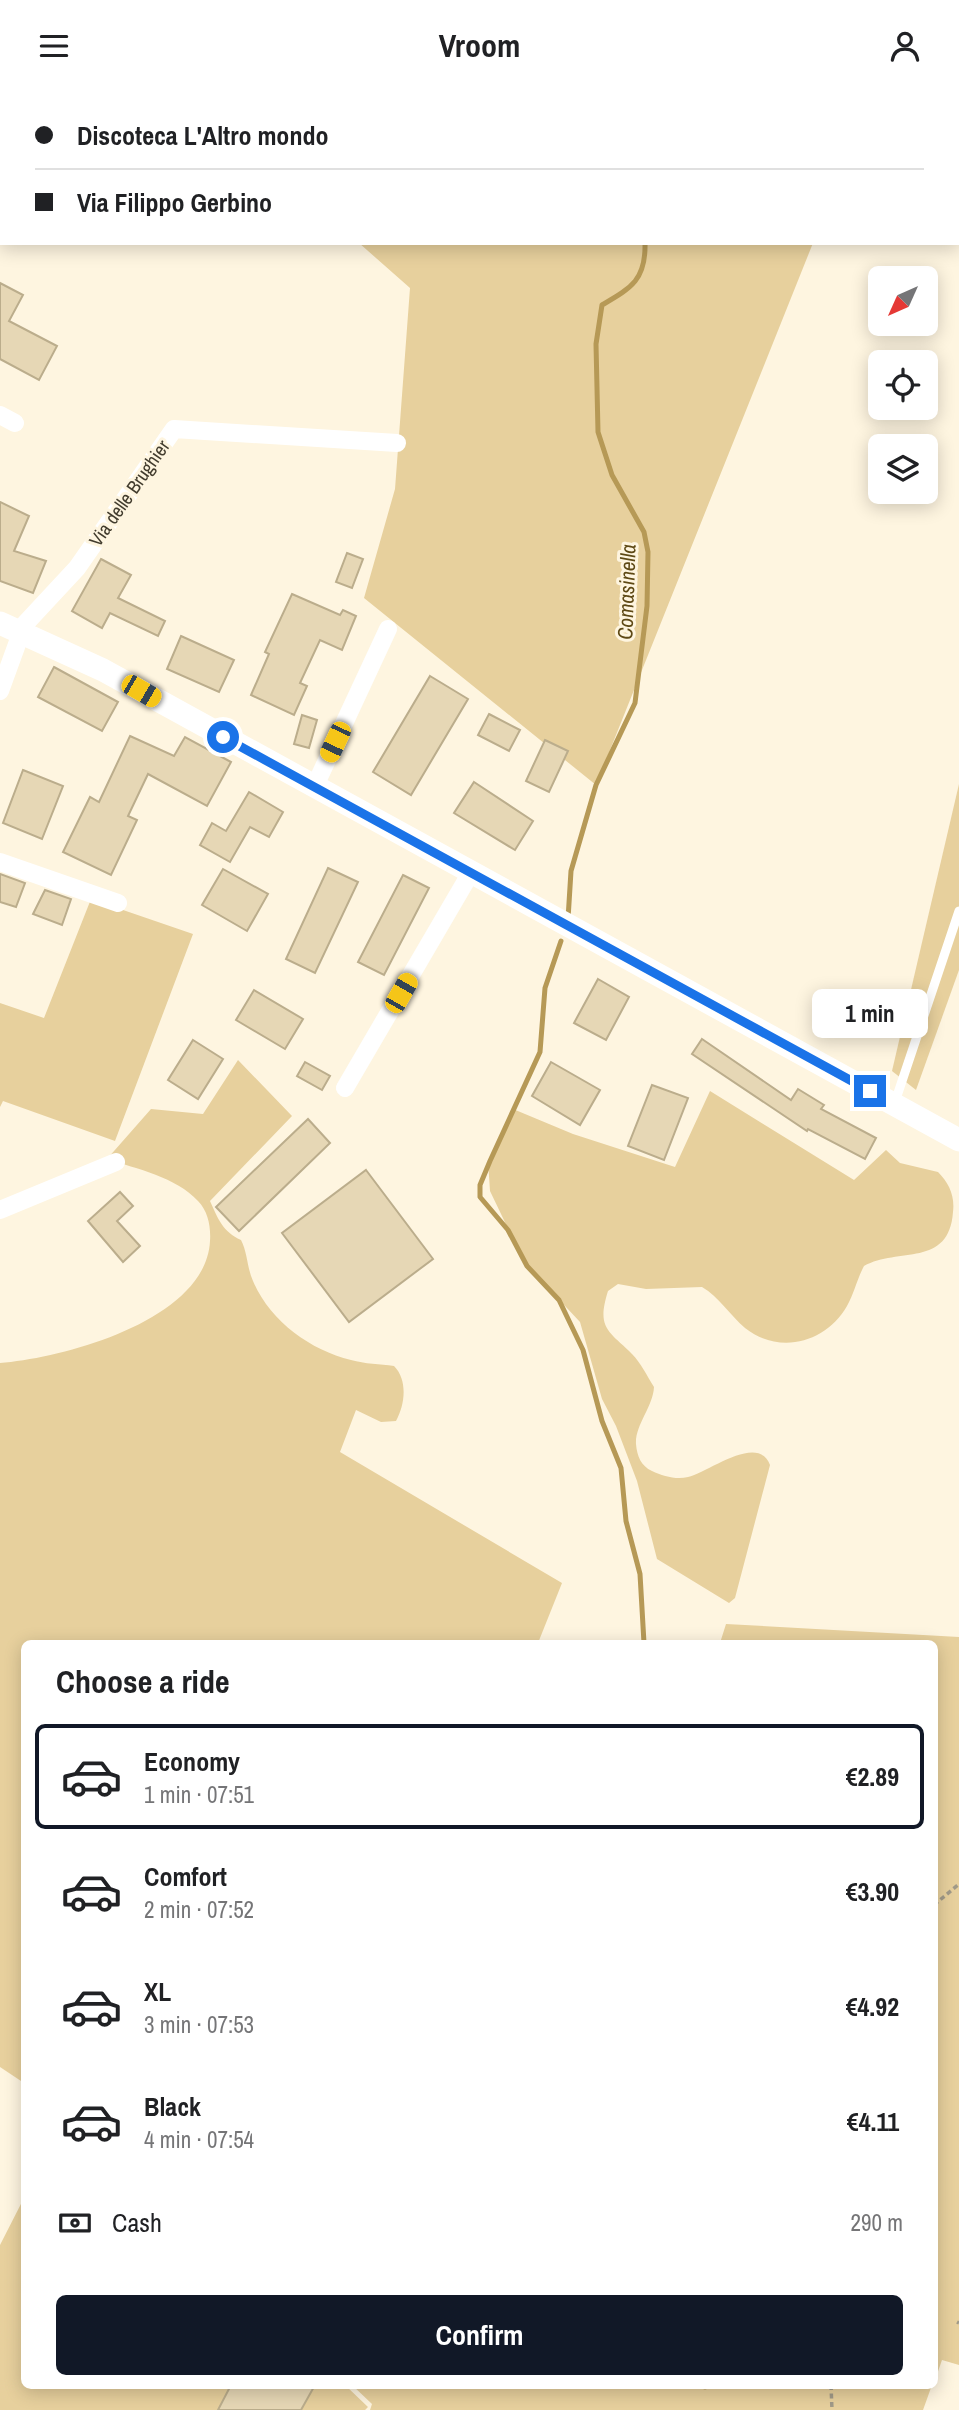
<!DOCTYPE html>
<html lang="en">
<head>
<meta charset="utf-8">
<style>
  body { margin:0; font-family:"Archivo Narrow",sans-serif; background:#f6f6f6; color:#202124; height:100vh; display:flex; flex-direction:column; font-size:26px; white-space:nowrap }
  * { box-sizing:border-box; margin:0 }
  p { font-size:23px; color:#757577 }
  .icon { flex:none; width:38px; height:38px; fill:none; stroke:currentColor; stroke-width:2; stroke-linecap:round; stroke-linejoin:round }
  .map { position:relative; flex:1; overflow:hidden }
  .details { position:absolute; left:21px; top:1549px; width:917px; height:749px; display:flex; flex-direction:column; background:#fff; border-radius:10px; box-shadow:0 4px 18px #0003 }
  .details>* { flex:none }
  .hud { position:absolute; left:0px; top:0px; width:959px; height:154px; box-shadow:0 4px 18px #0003; display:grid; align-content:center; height:154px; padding:0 35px; background:#fff }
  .needle { width:46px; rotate:225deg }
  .buttons { position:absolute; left:868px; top:175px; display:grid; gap:14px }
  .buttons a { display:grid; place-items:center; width:70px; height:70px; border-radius:10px; background:#fff; box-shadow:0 4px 18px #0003; font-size:35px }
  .end { position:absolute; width:32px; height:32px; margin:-16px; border:9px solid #1a73e8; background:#fff; box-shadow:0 0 0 4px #fff }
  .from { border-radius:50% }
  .bubble { position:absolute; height:49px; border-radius:10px; background:#fff; box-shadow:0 4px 18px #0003; font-size:23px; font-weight:700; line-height:49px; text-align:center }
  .car { position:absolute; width:21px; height:42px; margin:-21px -10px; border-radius:9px; box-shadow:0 0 5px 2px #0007; background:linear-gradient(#f5c518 24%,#345 0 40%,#f5c518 0 76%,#345 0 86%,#f5c518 0) }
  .hud b { display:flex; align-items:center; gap:24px; height:66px; font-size:26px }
  .hud b+b { border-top:2px solid #e0e0e0 }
  .hud i { width:18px; height:18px; background:#202124 }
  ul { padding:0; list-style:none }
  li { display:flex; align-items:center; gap:21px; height:105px; margin:0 14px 10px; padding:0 21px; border:4px solid transparent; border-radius:10px }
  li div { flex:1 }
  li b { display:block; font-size:26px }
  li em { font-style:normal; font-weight:700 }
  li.active { border-color:#111827 }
  li>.icon { width:63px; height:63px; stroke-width:1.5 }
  h2 { padding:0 35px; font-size:32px; line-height:84px }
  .pay { display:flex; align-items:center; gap:18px; height:77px; padding:0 35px; font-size:26px }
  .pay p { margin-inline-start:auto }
  .cta { display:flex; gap:14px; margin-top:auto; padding:14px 35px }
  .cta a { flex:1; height:80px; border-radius:10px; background:#111827; color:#fff; font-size:28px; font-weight:700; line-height:80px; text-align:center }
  header { display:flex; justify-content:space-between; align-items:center; height:91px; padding:0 35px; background:#fff; font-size:32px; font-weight:700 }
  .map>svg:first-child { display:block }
</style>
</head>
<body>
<header><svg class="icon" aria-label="menu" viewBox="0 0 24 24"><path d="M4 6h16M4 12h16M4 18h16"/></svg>Vroom<svg class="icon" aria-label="person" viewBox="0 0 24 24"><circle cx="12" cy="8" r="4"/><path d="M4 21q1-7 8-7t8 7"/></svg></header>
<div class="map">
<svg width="959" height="2319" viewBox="0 0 959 2319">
  <rect width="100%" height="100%" fill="#fef5e0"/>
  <g fill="#e7d09d">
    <polygon points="155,0 874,0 158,2"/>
    <polygon points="359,152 813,152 596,694 364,507 395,398 410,197"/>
    <polygon points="959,693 959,879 916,999 892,980"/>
    <polygon points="91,808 193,843 115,1050 3,1010 0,1016 0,912 44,927"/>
    <path d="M 238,969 L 292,1025 L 210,1110 C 218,1128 223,1141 241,1149 C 248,1163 247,1177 253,1190 C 270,1230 310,1259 351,1269 C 365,1273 380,1273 394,1275 C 408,1289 405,1314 396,1330 L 381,1331 L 356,1319 L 340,1361 L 562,1492 L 538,1552 L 24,1552 L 24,1992 L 0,1976 L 0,1272 C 64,1267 206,1229 210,1150 C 211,1136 208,1120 198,1110 C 176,1086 137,1078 107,1068 L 151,1018 L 203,1023 Z"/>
    <path d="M 710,1000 L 854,1089 L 886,1059 L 900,1072 L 938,1081 C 949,1092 955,1105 953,1121 C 949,1177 898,1156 864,1175 C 857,1188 854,1203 847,1215 C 826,1252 779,1264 745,1237 C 730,1224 719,1206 702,1196 L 646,1198 L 618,1193 L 608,1200 C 596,1238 609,1240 632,1263 C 641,1272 647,1285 654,1296 C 653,1316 635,1334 636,1353 C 637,1365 641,1375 652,1380 C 663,1385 676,1389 688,1386 C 709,1381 758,1342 770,1374 L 735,1507 L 729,1512 L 657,1468 L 637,1390 L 616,1335 L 602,1308 L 580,1231 L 524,1171 L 490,1100 L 488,1070 L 513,1018 L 573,1043 L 675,1076 Z"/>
    <polygon points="726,1533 959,1546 959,2274 942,2269 935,2289 934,1552 720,1552"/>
    <polygon points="24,2107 24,2294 345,2294 368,2316 365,2319 0,2319 0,2154"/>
    <polygon points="352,2294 932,2294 923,2319 370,2319 372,2313"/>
  </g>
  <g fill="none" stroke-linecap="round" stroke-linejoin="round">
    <g stroke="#b69956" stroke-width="5">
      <polyline points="601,2 601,0"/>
      <path d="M 568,828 L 571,780 L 596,694 L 635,612 L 647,515 L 648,461 L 644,441 L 612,384 L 598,341 L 596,253 L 602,214 C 631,197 646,189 645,152"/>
      <polyline points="561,850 545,897 540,961 490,1070 480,1094 480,1106 508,1139 527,1175 559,1209 583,1259 602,1330 621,1377 626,1430 640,1483 644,1552"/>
      <polyline points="705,2296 705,2294"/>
    </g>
  </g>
  <g fill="#e6d7b5" stroke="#bbad8c" stroke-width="2">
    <polygon points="0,192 23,204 9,230 57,255 39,289 0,268"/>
    <polygon points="0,411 29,425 14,460 46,470 33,502 0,490"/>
    <polygon points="347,462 363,468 352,497 336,491"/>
    <polygon points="101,468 131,484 118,507 165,530 158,545 110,522 102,537 72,520"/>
    <polygon points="292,503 340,524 343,519 356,525 342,559 320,549 300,592 307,595 294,624 251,604 269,563 265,561"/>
    <polygon points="181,545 234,569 219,601 167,578"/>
    <polygon points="54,576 118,611 102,640 38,606"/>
    <polygon points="430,585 468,608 411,704 373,681"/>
    <polygon points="489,623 520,639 509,660 478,644"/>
    <polygon points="302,624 317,629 309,657 294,653"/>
    <polygon points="130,645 174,665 185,646 231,671 207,715 148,683 128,725 137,729 111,784 63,761 90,706 99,711"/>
    <polygon points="545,649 568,660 549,701 526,690"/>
    <polygon points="23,679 63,695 42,748 3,732"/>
    <polygon points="474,691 533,730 515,759 454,722"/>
    <polygon points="249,701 283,721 269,746 250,736 230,771 200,754 212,732 226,740"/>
    <polygon points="328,777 358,791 315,882 286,868"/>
    <polygon points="223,778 268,803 247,840 202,814"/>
    <polygon points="0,783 25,792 16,816 0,811"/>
    <polygon points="403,784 429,797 384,884 358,871"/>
    <polygon points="45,799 71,808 62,834 33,823"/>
    <polygon points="598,888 629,906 606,949 574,932"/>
    <polygon points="254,899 303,928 285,958 236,929"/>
    <polygon points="702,948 791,1009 798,998 824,1014 821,1018 876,1047 865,1068 808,1038 807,1040 692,963"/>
    <polygon points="193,949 223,968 198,1008 168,989"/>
    <polygon points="305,971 330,985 322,999 297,985"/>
    <polygon points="551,971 600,999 580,1034 532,1005"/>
    <polygon points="652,994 688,1007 664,1069 628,1055"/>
    <polygon points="308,1028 330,1052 239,1140 216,1116"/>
    <polygon points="366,1079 433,1168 349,1231 282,1142"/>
    <polygon points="120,1101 133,1115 117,1130 140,1155 123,1171 88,1130"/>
    <polygon points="231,2294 315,2294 301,2319 218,2319"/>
  </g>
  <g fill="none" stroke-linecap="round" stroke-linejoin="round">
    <g stroke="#a19a88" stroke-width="3.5" stroke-dasharray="5 3.5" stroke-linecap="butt">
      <polyline points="880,2 881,0"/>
      <polyline points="957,151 959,152"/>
      <polyline points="934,1814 959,1793"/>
      <polyline points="957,2231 959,2232"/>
      <polyline points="831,2294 832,2319"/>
    </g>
    <polyline stroke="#fff" stroke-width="9" points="895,1011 959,820"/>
    <g stroke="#fff" stroke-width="18">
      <polyline points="0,324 15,332"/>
      <polyline points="0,600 24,534 77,477 174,338 397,352"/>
      <polyline points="314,697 388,538"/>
      <polyline points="0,771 118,812"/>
      <polyline points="345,997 470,783"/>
      <polyline points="0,1119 116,1071"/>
    </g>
    <polyline stroke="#fff" stroke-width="23" points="0,532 103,579 959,1049"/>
  </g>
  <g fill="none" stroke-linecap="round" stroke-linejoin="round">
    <polyline stroke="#1a73e8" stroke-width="9" points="223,646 870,1000"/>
  </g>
  <g text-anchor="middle" stroke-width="6" stroke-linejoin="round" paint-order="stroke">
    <g font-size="19" fill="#423c2e" stroke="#fef5e0">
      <text transform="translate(129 402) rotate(-55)" y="7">Via delle Brughier</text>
    </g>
    <g font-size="21" font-style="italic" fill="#5e4915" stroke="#fef5e0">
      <text transform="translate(627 501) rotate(-88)" y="7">Comasinella</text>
    </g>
  </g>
</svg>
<div class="buttons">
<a><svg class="needle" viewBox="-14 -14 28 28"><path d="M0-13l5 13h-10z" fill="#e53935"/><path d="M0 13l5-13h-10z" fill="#757577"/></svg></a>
<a><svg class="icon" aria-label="locate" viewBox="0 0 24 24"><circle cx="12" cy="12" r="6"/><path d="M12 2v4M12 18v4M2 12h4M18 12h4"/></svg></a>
<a><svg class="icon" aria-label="layers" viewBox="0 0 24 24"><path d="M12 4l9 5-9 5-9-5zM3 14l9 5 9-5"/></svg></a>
</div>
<i class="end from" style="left:223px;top:646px"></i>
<i class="end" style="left:870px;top:1000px"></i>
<div class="bubble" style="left:812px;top:898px;width:116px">1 min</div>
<i class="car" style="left:141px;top:600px;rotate:120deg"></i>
<i class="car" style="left:335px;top:651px;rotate:205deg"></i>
<i class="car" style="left:401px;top:902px;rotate:30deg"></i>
<div class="hud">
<b><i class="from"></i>Discoteca L'Altro mondo</b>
<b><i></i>Via Filippo Gerbino</b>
</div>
<section class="details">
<h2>Choose a ride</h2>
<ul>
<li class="active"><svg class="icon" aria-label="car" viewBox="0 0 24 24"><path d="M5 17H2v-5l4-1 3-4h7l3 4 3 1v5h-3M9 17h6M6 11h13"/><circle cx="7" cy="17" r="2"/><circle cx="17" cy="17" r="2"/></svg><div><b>Economy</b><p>1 min · 07:51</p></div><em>€2.89</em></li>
<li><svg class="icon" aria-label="car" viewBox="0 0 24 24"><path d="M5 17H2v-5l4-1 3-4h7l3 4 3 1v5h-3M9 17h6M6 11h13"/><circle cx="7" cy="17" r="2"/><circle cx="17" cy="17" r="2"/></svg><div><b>Comfort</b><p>2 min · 07:52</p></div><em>€3.90</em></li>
<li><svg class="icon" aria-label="car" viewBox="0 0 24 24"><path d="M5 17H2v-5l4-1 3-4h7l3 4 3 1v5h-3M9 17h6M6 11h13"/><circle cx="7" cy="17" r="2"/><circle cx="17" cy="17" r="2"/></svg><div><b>XL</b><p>3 min · 07:53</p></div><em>€4.92</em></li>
<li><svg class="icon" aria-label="car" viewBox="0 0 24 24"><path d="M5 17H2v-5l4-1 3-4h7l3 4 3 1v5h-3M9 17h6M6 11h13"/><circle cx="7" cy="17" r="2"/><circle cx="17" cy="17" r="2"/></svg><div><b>Black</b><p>4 min · 07:54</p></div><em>€4.11</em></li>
</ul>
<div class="pay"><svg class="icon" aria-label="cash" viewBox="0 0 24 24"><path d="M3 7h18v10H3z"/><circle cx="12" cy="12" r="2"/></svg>Cash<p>290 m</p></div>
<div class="cta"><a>Confirm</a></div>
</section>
</div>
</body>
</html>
